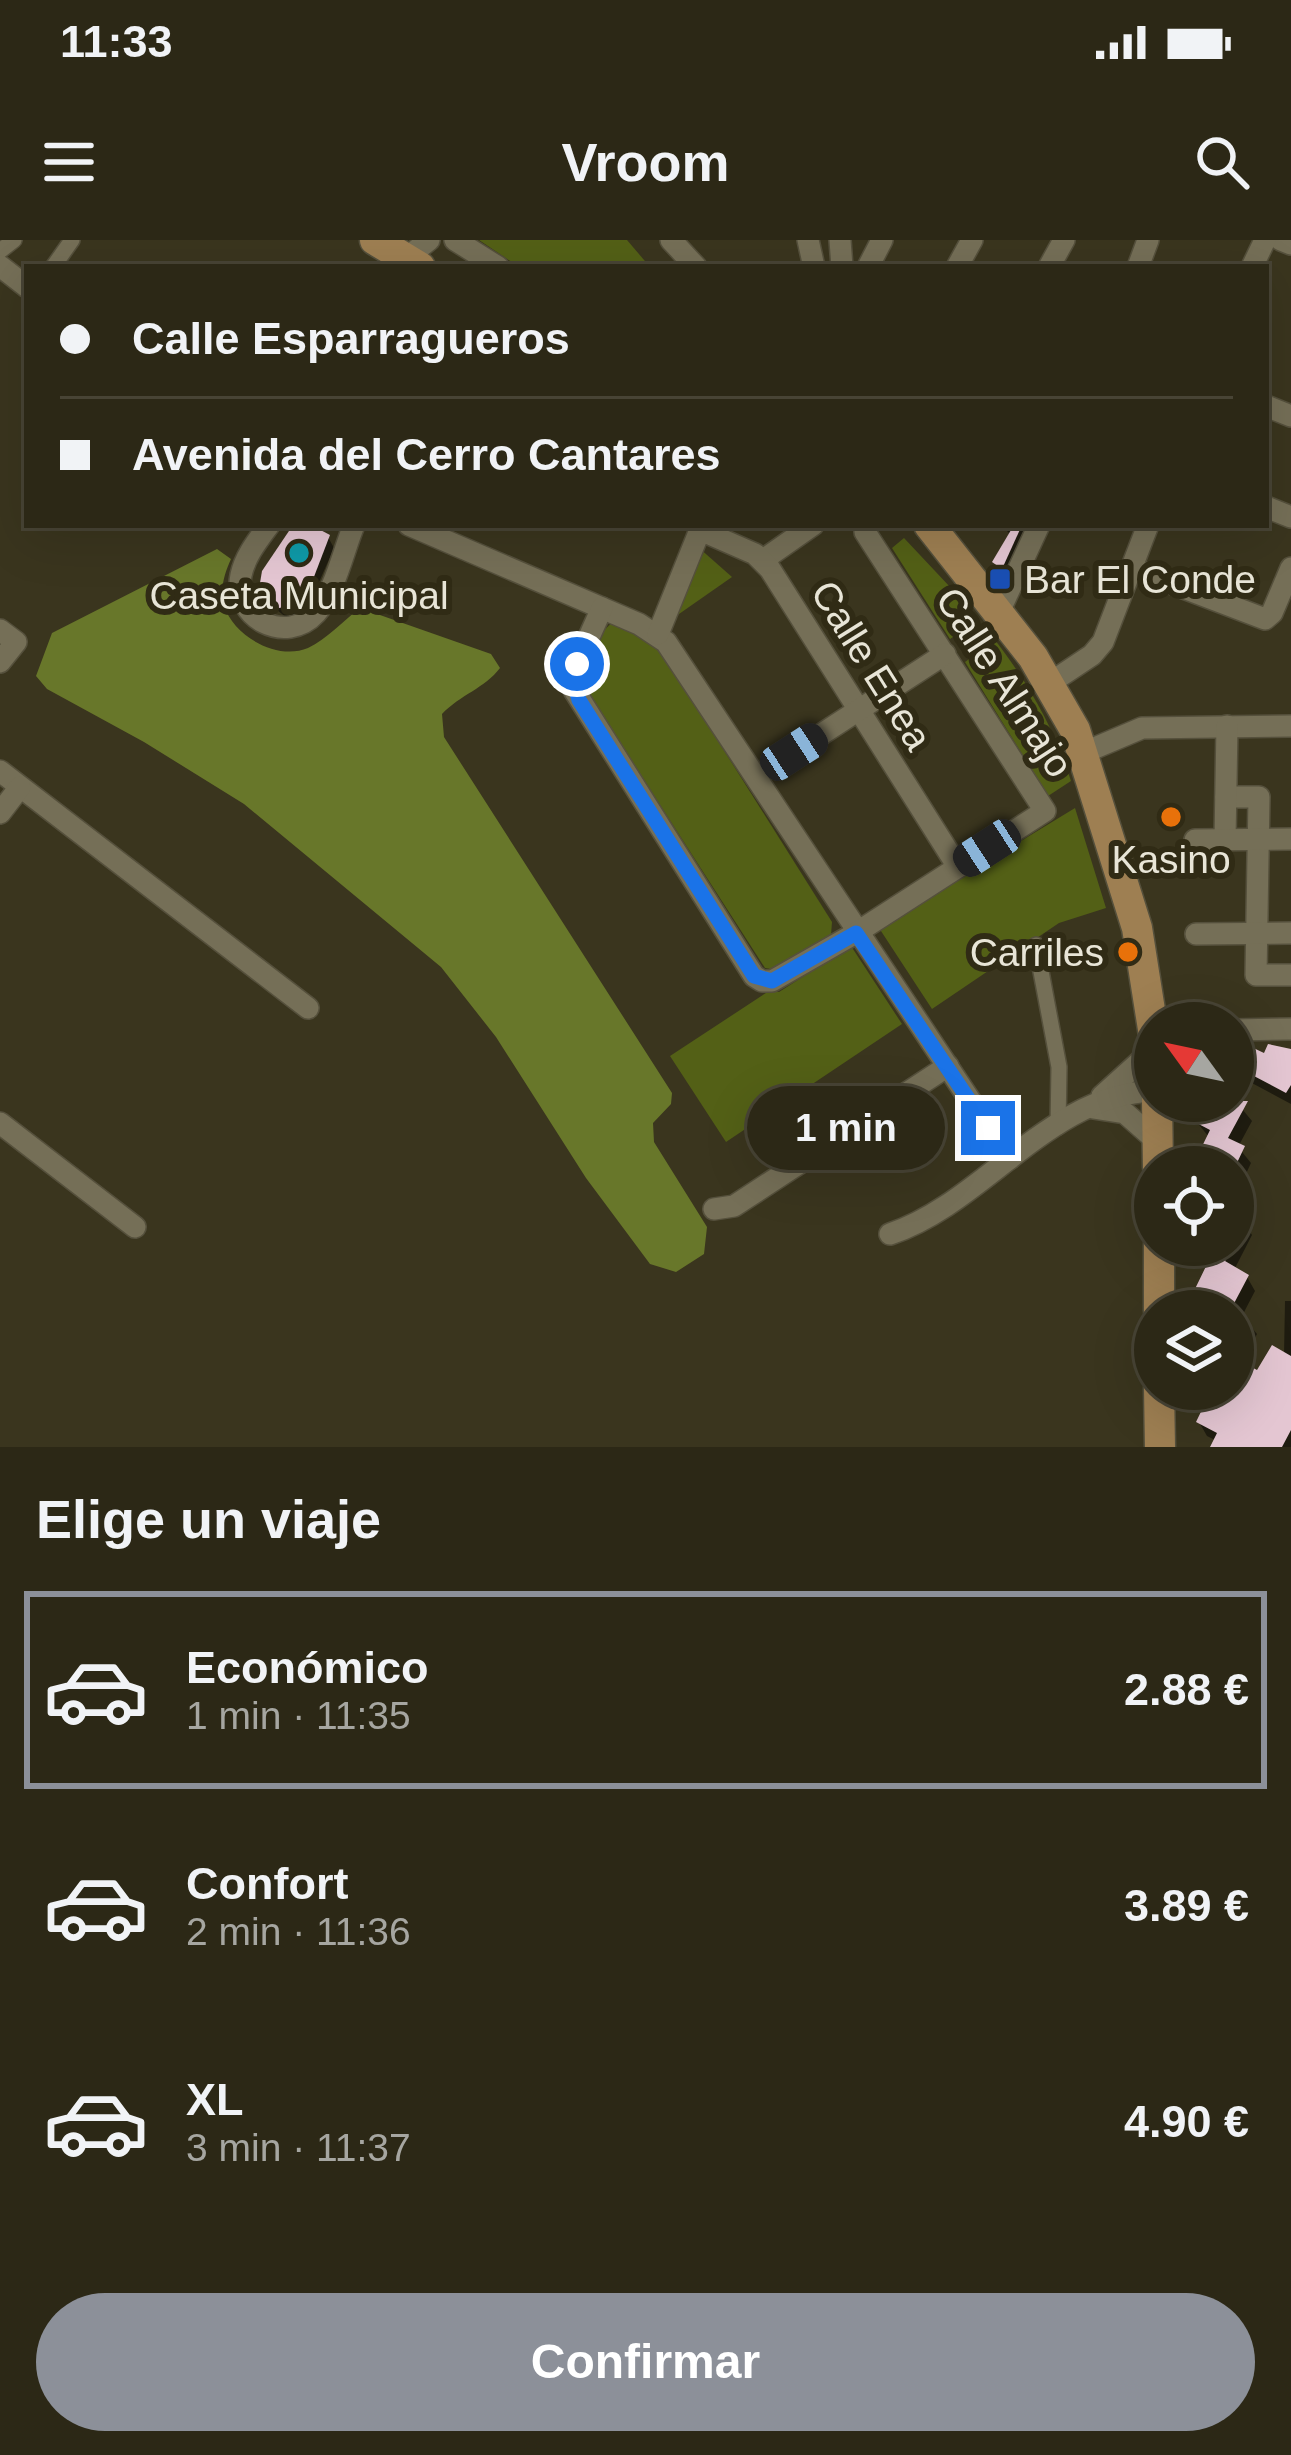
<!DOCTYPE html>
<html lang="es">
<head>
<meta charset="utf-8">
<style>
  body { margin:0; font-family:Arial,sans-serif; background:#34301f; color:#f1f3f6; height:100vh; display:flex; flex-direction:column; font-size:45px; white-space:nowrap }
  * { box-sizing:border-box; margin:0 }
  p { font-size:39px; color:#a6a6a1 }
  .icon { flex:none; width:66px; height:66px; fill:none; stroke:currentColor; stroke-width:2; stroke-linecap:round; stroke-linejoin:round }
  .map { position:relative; height:1207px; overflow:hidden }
  .sheet { display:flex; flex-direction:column; background:#2c2816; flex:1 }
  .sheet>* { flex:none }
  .guide { position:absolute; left:24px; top:24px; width:1245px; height:264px; border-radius:0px; box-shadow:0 12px 48px #0002,0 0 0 3px #484435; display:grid; align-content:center; height:264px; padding:0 36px; background:#2c2816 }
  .needle { width:78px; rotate:303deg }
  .controls { position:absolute; left:1134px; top:762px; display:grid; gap:24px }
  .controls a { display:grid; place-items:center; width:120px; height:120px; border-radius:50%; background:#2c2816; box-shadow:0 12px 48px #0002,0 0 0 3px #484435; font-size:60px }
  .end { position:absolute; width:54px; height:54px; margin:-27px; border:15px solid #1a73e8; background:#fff; box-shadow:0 0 0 6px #fff }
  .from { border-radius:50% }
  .bubble { position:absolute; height:84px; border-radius:42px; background:#2c2816; box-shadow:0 12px 48px #0002,0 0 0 3px #484435; font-size:39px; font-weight:800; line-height:84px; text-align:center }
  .car { position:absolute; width:36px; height:72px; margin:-36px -18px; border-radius:15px; box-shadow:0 0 9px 3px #0007; background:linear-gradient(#222 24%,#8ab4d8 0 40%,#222 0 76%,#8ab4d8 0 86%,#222 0) }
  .guide b { display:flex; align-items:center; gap:42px; height:114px; font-size:45px }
  .guide b+b { border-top:3px solid #484435 }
  .guide i { width:30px; height:30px; background:#f1f3f6 }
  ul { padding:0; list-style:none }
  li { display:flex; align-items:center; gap:36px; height:198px; margin:0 24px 18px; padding:0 12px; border:6px solid transparent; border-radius:0px }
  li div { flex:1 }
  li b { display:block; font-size:45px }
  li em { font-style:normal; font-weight:800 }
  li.on { border-color:#8c9099 }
  li>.icon { width:108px; height:108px; stroke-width:1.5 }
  h2 { padding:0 36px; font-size:54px; line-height:144px }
  .cta { display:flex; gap:24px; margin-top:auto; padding:24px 36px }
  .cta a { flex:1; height:138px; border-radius:72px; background:#8c9099; color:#fff; font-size:48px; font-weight:800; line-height:138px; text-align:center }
  .status { display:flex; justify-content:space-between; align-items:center; height:84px; padding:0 60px; background:#2c2816; direction:ltr }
  .status svg { height:33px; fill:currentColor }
  header { display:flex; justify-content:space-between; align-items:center; height:156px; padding:0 36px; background:#2c2816; font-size:54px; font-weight:800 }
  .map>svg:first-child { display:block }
</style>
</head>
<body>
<div class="status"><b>11:33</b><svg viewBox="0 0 49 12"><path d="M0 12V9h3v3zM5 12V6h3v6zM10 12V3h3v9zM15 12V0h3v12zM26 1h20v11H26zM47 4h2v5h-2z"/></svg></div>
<header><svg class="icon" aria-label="menu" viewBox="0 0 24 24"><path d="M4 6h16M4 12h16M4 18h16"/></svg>Vroom<svg class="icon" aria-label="search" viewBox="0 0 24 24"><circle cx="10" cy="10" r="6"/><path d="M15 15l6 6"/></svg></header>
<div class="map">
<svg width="1291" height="1207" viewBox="0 0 1291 1207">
  <rect width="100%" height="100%" fill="#3a351e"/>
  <g fill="#536016">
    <polygon points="479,0 627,0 650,27 519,27"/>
    <polygon points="904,298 966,364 960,369 972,384 950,399 892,308"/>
    <polygon points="698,307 732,337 679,374 673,368"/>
    <path d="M 612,383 L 657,404 L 832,682 L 831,695 L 777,730 L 765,728 L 586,450 C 581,428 595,396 612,383 Z"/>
    <path d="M 995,400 C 1029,444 1054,488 1071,541 L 1048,556 L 965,422 Z"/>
    <polygon points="1075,568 1106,668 1059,683 932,769 879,688"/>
    <polygon points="851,706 902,784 726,902 670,816 769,751 779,752"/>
  </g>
  <path fill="#68772a" d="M 217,309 L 231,319 C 225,332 219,350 224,365 C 233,396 277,421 308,408 C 327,399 343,381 360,368 L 491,414 L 500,428 C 485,448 460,455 442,474 L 444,497 L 672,853 L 671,864 L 653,883 L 654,902 L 707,987 L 704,1014 L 676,1032 L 650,1024 L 586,938 L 496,797 L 441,727 L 244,564 L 144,502 L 47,449 L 36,436 L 52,393 Z"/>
  <g fill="#0007">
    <polygon points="297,285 328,297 334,308 305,374 287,378 272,366 265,353"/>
    <polygon points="1001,285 1037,285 1009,337 995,322 1011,295"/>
    <polygon points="1233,807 1265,816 1291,812 1291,864 1250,842 1238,864 1252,881 1238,907 1251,923 1236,955 1233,927 1199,927 1209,897 1195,880 1204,861 1233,861"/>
    <polygon points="1233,976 1243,981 1252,995 1234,1030 1247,1037 1255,1051 1242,1076 1257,1094 1241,1125 1258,1134 1284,1115 1285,1061 1291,1061 1291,1207 1214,1207 1217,1201 1207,1196 1199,1182 1212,1157 1203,1149 1233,1149 1233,1071 1209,1071 1197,1051 1210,1025 1199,1010 1201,1005 1233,1005"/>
  </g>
  <g fill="#e4c6d2">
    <polygon points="293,285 311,285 330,295 307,355 300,364 279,368 262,355 260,343 262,331"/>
    <polygon points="1014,285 1022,285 1002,329 992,322"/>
    <polygon points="1268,804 1291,809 1291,845 1286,853 1233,825 1233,805 1247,805 1264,813"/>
    <polygon points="1201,861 1248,861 1228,898 1245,906 1235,927 1192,927 1210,890 1191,880"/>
    <polygon points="1186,1005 1233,1005 1225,1021 1249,1035 1230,1071 1206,1071 1211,1061 1194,1051 1210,1018"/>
    <polygon points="1272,1105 1291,1116 1291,1190 1282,1207 1210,1207 1217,1193 1196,1182 1212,1149 1233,1149 1233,1117 1257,1130"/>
  </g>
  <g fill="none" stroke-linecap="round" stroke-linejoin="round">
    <g stroke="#55503c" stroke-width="18">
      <g id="pedestrian">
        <polyline points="0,11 14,0"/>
        <polyline points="53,27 72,0"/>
        <polyline points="1036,705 1059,827 1058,887"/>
      </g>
    </g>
    <g stroke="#55503c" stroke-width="24">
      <g id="minor">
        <polyline points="455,0 498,27"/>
        <polyline points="671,0 696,27"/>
        <polyline points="808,0 814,27"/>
        <polyline points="840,0 842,27"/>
        <polyline points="1281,0 1291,4"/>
        <polyline points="0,26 27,47"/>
        <polyline points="405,27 409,16 429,0"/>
        <polyline points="868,27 882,0"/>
        <polyline points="957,27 972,0"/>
        <polyline points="1049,27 1064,0"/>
        <polyline points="1138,27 1148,0"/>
        <polyline points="1252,27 1265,0"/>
        <polyline points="1266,166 1291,176"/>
        <polyline points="1266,267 1291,277"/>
        <path d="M 269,285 C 258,300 245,316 241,335 C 232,378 286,406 316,373 C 335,351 343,312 354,285"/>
        <polyline points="409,285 639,384 666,402 1009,919"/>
        <polyline points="763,320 813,285"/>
        <polyline points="1131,328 1265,379 1272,373 1291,328"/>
        <polyline points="602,368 577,424 574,450 754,736 762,741 772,741 856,693 1045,571 865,292"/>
        <polyline points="999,372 1039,285"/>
        <polyline points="0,390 16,402 0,422"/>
        <polyline points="658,394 700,290 755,314 770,329 958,627"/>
        <polyline points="1050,443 1092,415 1103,402 1148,285"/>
        <polyline points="794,512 945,414"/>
        <polyline points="1083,513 1142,488 1291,486"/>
        <polyline points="0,531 308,768"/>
        <polyline points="1226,557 1259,557 1256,735 1291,735"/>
        <polyline points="0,573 20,547"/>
        <polyline points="1225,599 1227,486"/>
        <polyline points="1195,600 1291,599"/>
        <polyline points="1196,694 1291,693"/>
        <polyline points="1233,790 1291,789"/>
        <polyline points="1102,856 1155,808"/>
        <polyline points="1093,868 1125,873 1158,902"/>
        <polyline points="0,883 135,987"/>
        <polyline points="714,969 734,966 948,826"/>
        <path d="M 890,994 C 984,963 1050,853 1155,851"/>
      </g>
    </g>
    <g stroke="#55503c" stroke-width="33">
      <g id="secondary">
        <polyline points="375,0 420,27"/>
        <polyline points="929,285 1033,417 1075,490 1137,688 1155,802"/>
        <polyline points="1157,861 1158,927"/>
        <polyline points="1159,1005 1159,1071"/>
        <polyline points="1159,1149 1160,1207"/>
      </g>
    </g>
    <use href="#pedestrian" stroke="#756f57" stroke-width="15"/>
    <use href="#minor" stroke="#756f57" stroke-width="21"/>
    <use href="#secondary" stroke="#9e7f52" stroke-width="30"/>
  </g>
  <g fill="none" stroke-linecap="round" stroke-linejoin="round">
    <polyline stroke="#1a73e8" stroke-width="15" points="577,424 573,437 579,460 754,736 772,741 856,693 988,888"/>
  </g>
  <circle fill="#0f9aa8" stroke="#302b15" stroke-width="4.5" cx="299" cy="313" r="12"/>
  <rect fill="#1a4fb4" stroke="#302b15" stroke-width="4.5" x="988" y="327" width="24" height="24" rx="6"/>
  <g fill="#e8710a" stroke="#302b15" stroke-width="4.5">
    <circle cx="1171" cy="577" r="12"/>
    <circle cx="1128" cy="712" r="12"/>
  </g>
  <g text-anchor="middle" stroke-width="12" stroke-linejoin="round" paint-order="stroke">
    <g font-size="39" fill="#e8e5d7" stroke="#302b15">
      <text x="1024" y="353" text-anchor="start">Bar El Conde</text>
      <text x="299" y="369">Caseta Municipal</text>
      <text x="1171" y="633">Kasino</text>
      <text x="1104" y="726" text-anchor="end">Carriles</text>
    </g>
    <g font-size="39" fill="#e8e5d7" stroke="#302b15">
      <text transform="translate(872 425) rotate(58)" y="14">Calle Enea</text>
      <text transform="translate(1005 442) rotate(57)" y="14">Calle Almajo</text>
    </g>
  </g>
</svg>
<div class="controls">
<a><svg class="needle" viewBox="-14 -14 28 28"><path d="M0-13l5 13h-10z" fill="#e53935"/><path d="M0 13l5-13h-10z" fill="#a6a6a1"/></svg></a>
<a><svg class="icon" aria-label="locate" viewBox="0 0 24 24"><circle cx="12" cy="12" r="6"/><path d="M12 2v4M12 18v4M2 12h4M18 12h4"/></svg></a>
<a><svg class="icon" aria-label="layers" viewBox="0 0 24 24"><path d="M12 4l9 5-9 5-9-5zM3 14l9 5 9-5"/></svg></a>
</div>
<i class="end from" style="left:577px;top:424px"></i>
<i class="end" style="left:988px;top:888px"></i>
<div class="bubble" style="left:747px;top:846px;width:198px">1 min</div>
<i class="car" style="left:794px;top:512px;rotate:57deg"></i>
<i class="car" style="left:987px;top:608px;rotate:237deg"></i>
<div class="guide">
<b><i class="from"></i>Calle Esparragueros</b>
<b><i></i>Avenida del Cerro Cantares</b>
</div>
</div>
<section class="sheet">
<h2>Elige un viaje</h2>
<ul>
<li class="on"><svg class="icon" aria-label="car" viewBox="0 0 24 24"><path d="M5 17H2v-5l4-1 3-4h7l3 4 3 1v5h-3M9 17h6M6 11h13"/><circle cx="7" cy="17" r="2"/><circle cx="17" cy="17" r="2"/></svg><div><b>Económico</b><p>1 min · 11:35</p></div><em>2.88 €</em></li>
<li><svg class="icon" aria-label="car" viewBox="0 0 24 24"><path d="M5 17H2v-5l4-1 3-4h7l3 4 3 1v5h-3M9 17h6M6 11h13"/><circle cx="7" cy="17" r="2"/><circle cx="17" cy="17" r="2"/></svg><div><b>Confort</b><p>2 min · 11:36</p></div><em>3.89 €</em></li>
<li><svg class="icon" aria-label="car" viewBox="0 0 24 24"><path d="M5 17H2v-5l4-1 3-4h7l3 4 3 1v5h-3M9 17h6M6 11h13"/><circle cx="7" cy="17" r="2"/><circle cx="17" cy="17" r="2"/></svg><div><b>XL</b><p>3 min · 11:37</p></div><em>4.90 €</em></li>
</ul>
<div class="cta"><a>Confirmar</a></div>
</section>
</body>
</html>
